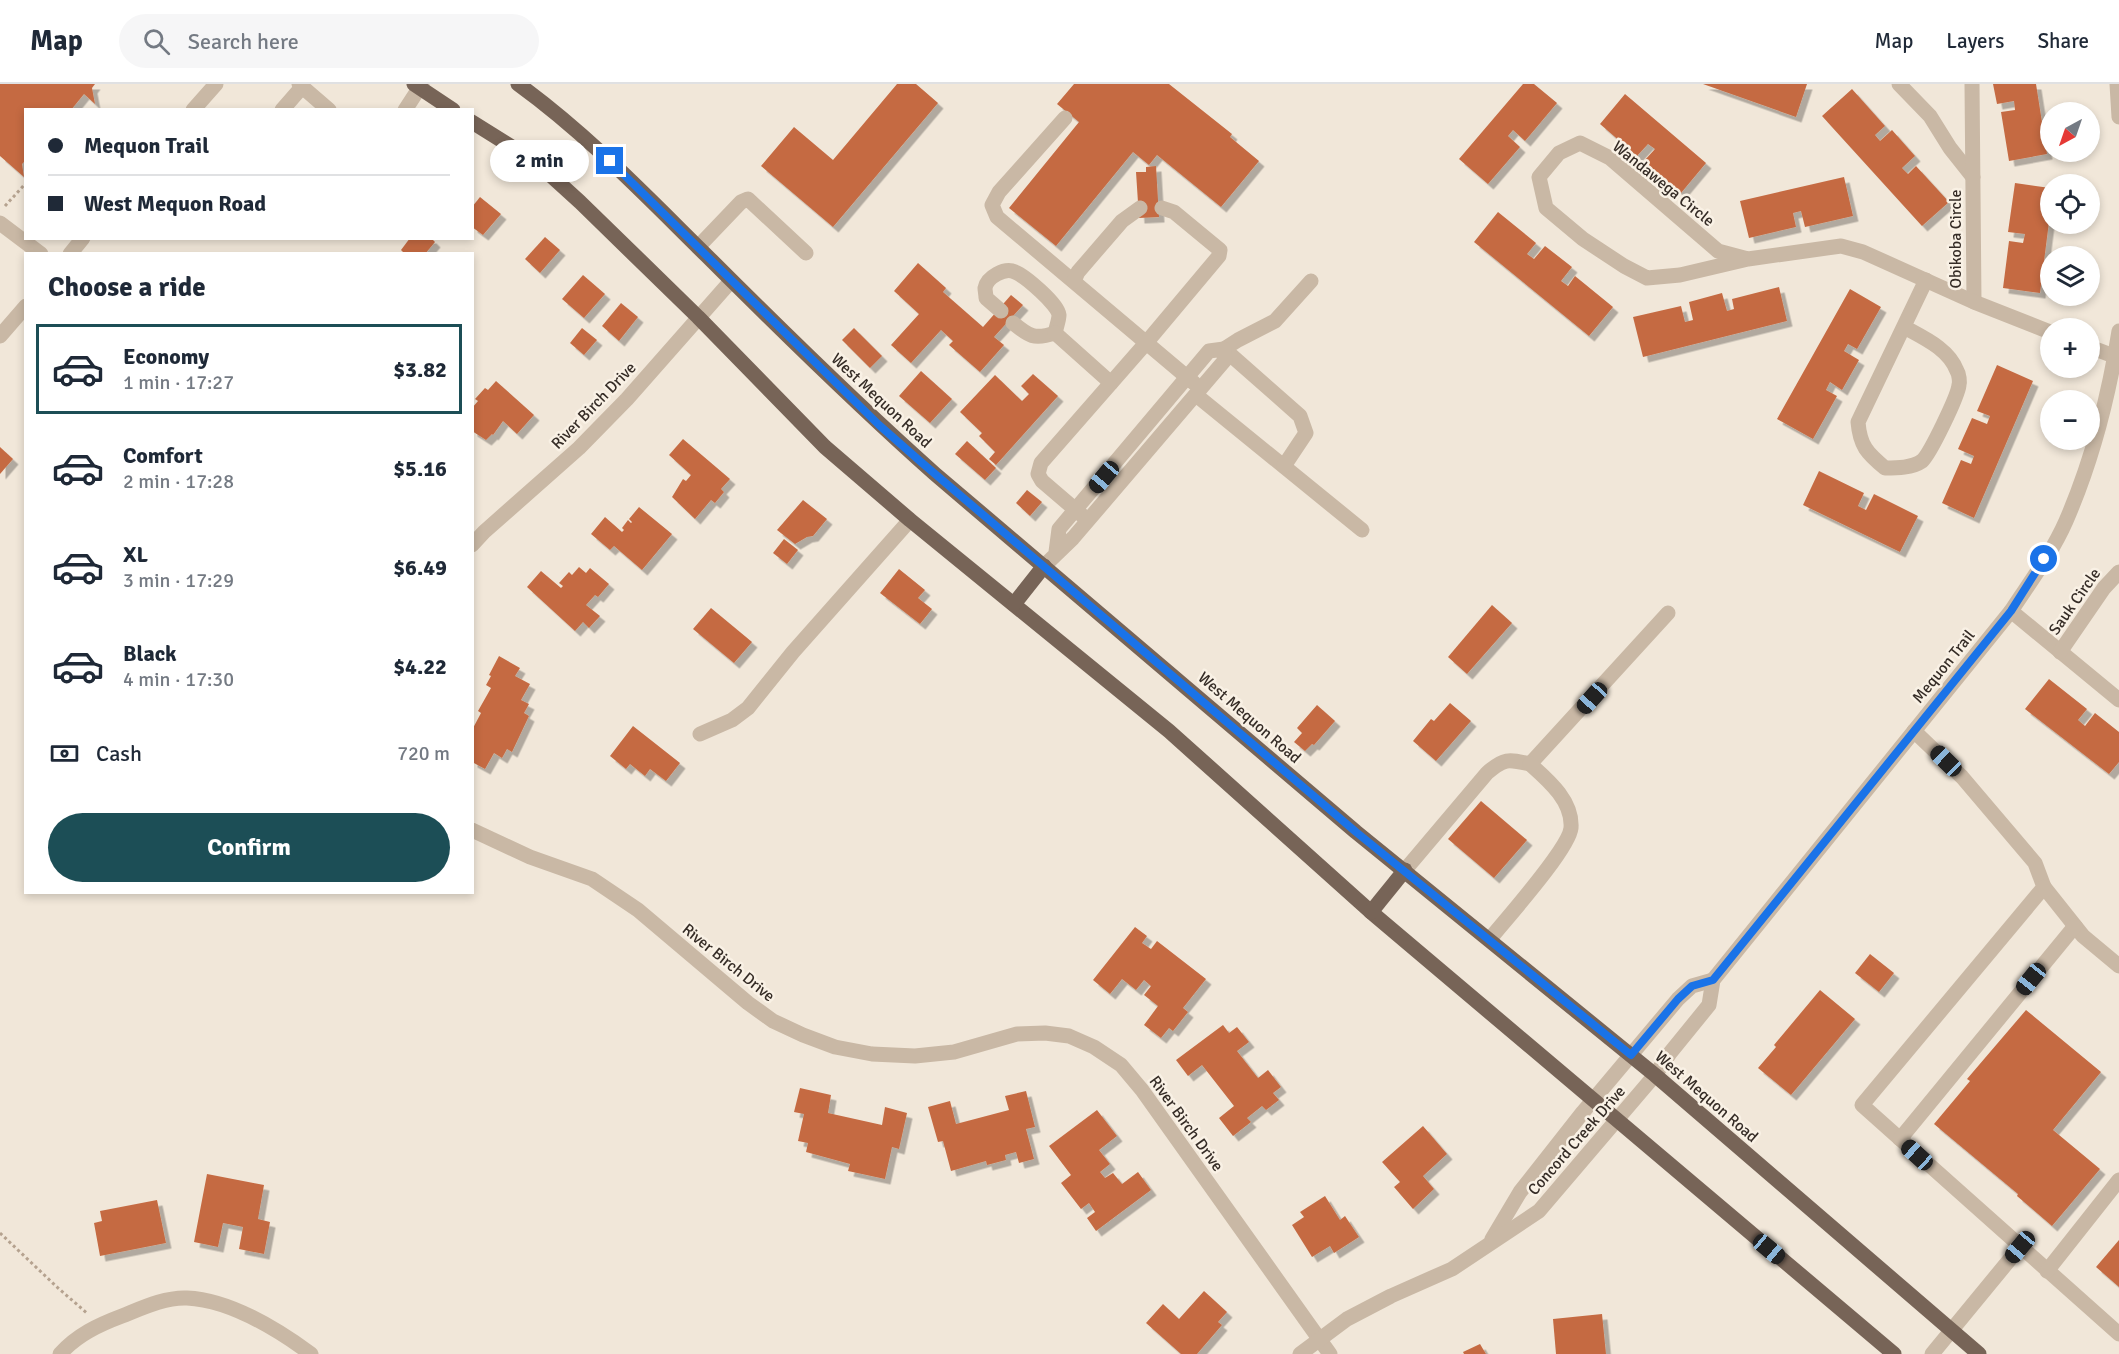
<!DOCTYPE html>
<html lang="en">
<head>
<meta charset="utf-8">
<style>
  body { margin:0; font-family:Signika,sans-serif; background:#f6f6f7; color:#1f2937; height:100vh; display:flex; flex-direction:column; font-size:22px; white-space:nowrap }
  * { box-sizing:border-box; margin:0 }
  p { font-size:20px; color:#747a83 }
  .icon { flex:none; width:33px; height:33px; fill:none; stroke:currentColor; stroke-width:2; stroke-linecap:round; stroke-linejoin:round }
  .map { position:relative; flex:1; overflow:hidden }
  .side { position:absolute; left:24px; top:168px; width:450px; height:642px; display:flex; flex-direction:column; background:#fff; border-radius:0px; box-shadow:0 3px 9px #0003 }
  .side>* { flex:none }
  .hud { position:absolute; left:24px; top:24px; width:450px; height:132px; border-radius:0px; box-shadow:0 3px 9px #0003; display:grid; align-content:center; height:132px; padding:0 24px; background:#fff }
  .needle { width:39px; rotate:220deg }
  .tools { position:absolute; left:2040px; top:18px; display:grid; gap:12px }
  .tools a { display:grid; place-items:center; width:60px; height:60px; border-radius:50%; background:#fff; box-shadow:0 3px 9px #0003; font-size:30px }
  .end { position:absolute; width:27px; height:27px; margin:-14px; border:8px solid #1a73e8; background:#fff; box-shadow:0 0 0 3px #fff }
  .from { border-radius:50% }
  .bubble { position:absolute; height:42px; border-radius:21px; background:#fff; box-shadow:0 3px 9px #0003; font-size:20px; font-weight:700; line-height:42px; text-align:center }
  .car { position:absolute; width:18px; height:36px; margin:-18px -9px; border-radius:8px; box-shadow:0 0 4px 2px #0007; background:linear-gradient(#222 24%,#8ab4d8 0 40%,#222 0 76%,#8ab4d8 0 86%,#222 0) }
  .hud b { display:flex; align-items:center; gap:21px; height:57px; font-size:22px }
  .hud b+b { border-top:2px solid #e0e1e3 }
  .hud i { width:15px; height:15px; background:#1f2937 }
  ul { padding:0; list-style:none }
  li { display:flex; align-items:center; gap:18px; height:90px; margin:0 12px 9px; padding:0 12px; border:3px solid transparent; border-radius:0px }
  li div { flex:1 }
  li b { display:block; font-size:22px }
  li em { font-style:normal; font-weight:700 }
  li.selected { border-color:#1c4e56 }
  li>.icon { width:54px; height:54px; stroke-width:1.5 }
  h2 { padding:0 24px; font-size:27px; line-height:72px }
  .pay { display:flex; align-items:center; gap:15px; height:66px; padding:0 24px; font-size:22px }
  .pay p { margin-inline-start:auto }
  .cta { display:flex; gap:12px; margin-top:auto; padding:12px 24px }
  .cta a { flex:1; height:69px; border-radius:36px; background:#1c4e56; color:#fff; font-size:24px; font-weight:700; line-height:69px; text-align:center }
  header { display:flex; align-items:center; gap:36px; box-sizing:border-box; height:84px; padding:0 30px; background:#fff; border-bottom:2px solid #e0e1e3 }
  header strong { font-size:28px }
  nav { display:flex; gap:33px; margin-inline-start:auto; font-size:21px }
  .search { width:420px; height:54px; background:#f6f6f7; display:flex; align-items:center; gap:15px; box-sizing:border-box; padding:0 21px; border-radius:33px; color:#747a83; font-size:22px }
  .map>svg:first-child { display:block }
</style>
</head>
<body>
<header>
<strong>Map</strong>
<div class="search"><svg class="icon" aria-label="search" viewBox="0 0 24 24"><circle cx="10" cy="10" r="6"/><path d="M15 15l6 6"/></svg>Search here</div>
<nav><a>Map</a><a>Layers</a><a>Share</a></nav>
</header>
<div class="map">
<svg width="2119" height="1270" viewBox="0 0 2119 1270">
  <defs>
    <filter id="shadow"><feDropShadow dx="5.5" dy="5.5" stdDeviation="0" flood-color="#0004"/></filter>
  </defs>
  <rect width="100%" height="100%" fill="#f1e7d9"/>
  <g fill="#c56b43" filter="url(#shadow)">
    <polygon points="0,0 95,0 92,4 95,20 84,10 71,26 26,26 26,76 22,80 24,93 0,72"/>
    <polygon points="897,0 916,0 938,19 833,143 761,82 794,43 833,76"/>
    <polygon points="1074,0 1169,0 1232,50 1230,53 1259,77 1221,123 1157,71 1149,81 1133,68 1056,162 1009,124 1079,38 1057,20"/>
    <polygon points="1523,0 1534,0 1557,19 1525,57 1513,46 1508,52 1520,63 1488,100 1459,75"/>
    <polygon points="1703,0 1807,0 1796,33"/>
    <polygon points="1993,0 2036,0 2047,70 2009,77 2001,28 2015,26 2014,17 1997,20"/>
    <polygon points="1852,5 1885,42 1875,51 1880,57 1892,46 1915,72 1902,84 1908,90 1916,82 1949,118 1922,142 1822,32"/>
    <polygon points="1625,10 1706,79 1681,109 1644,77 1655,65 1648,60 1637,72 1600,40"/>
    <polygon points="1156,82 1159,133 1139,134 1136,88 1146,88 1146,83"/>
    <polygon points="1844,93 1853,132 1805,143 1801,127 1793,129 1796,143 1749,154 1740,117"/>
    <polygon points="2015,99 2050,104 2050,130 2040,209 2003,204 2009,157 2023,159 2025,150 2008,148"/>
    <polygon points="480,113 501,130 483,151 472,143 472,123"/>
    <polygon points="1498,128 1536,159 1527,170 1534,175 1545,162 1572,183 1561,197 1568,202 1575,192 1613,223 1589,252 1474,158"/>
    <polygon points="545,153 560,166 540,189 525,175"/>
    <polygon points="410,154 431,154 435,158 425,170 405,170 401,166"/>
    <polygon points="918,179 946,204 943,208 983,243 1011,211 1023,221 994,253 1004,261 980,288 949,261 953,257 941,246 911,279 891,261 919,230 894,207"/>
    <polygon points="583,191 605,210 584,234 562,215"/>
    <polygon points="1779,203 1787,237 1643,273 1633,233 1681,222 1685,238 1693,236 1689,218 1722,209 1727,227 1734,225 1732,215"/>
    <polygon points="1850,205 1881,223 1857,265 1848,260 1844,267 1859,276 1842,306 1830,298 1826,306 1837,312 1813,355 1777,335"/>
    <polygon points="621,219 638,233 619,257 602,242"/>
    <polygon points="582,244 597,256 584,271 570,259"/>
    <polygon points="854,244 882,272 870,284 842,256"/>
    <polygon points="1997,281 2033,297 1974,434 1942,419 1961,376 1971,380 1974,372 1958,365 1972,334 1987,340 1990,332 1977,327"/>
    <polygon points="921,287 952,315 930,339 899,312"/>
    <polygon points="1033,290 1058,312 996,381 989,375 995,368 979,352 982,349 960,328 995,291 1022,317 1029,310 1021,302"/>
    <polygon points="496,297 534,331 517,350 503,337 493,351 492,350 486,356 472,347 472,324 478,317 475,315 485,304 488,306"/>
    <polygon points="683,355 730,395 721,405 724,408 715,419 711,416 695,435 672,413 683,395 686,397 691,391 669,371"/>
    <polygon points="967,357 996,384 985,396 955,370"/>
    <polygon points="0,363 13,375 0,390"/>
    <polygon points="1819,387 1864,409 1858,422 1866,426 1874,410 1918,432 1900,468 1803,421"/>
    <polygon points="1027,406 1042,418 1030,432 1016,419"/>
    <polygon points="803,416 827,435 813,452 807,453 795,460 777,446"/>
    <polygon points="639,423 672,450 642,486 614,462 610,466 591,450 605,433 622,448 624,446 622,444 628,436 631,439 632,438 629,435"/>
    <polygon points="784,455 798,466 787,480 773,469"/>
    <polygon points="579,483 586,489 590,484 609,500 598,513 595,511 586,521 600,532 589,544 583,538 575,547 527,503 541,487 561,504 563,502 559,499 569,488 572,491"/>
    <polygon points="899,485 925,506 918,514 932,525 920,540 880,509"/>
    <polygon points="1492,521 1512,539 1467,590 1448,573"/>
    <polygon points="711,524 752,558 734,579 693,545"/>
    <polygon points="499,572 520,584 515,592 530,600 521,616 529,620 524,629 529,632 512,668 507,665 502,674 494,669 485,685 472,678 472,646 481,629 478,627 491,604 486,601 491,592 489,591"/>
    <polygon points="2049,595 2087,625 2078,636 2085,642 2095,629 2119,648 2119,678 2109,690 2025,625"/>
    <polygon points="1450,619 1471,637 1436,677 1413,657 1431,635 1434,637"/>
    <polygon points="1317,621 1335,637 1314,661 1312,660 1305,667 1294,658 1302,649 1297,644"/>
    <polygon points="633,642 680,679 666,697 650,685 645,692 630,680 626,685 610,672"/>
    <polygon points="1481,717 1527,756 1494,794 1448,755"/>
    <polygon points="1135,843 1147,852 1142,859 1151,865 1157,857 1206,895 1183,924 1188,928 1173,947 1169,944 1161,954 1144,941 1158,922 1144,911 1151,902 1144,896 1136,906 1122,895 1110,910 1093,896"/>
    <polygon points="1870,870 1894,889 1879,908 1855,889"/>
    <polygon points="1820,906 1855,935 1791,1011 1758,984 1776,963 1774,961"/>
    <polygon points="2026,926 2101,988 2053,1046 2100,1085 2052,1142 2017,1112 2018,1110 1934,1040 1970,997 1967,995"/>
    <polygon points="1223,941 1229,949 1237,943 1249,958 1237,967 1258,994 1268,986 1281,1003 1273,1009 1279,1016 1266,1026 1262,1022 1247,1034 1251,1038 1233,1052 1219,1034 1234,1022 1202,981 1188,992 1176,976"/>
    <polygon points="800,1004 831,1011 828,1029 882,1041 885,1023 907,1029 899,1065 892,1063 885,1095 848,1087 850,1080 806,1068 808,1059 798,1057 804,1030 794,1028"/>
    <polygon points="1026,1007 1035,1043 1026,1045 1034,1075 1019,1079 1016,1068 1005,1071 1006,1076 987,1081 986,1077 951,1087 943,1057 938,1058 928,1023 950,1017 956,1040 1009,1026 1005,1012"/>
    <polygon points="1097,1026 1117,1052 1099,1066 1110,1080 1100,1088 1105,1094 1113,1089 1122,1100 1138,1088 1151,1106 1096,1147 1087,1134 1095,1128 1089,1119 1081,1125 1061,1099 1071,1091 1049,1062"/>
    <polygon points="1423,1042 1447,1070 1423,1092 1434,1105 1413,1125 1394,1103 1400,1098 1382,1078"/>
    <polygon points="207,1090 264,1101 258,1135 270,1138 264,1170 239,1165 243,1143 223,1139 218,1163 194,1158"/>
    <polygon points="1325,1112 1340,1136 1345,1132 1359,1153 1334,1169 1330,1162 1312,1173 1292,1141 1304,1133 1300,1128"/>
    <polygon points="157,1116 166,1159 100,1172 94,1139 102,1137 100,1127"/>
    <polygon points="2119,1156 2119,1203 2096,1183"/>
    <polygon points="1204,1207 1227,1228 1218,1238 1222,1241 1197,1270 1181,1270 1146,1239 1163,1220 1179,1235"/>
    <polygon points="1602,1230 1606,1270 1556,1270 1553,1235"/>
    <polygon points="1480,1260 1486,1270 1464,1270 1463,1268"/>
  </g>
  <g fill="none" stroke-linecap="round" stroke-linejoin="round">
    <g stroke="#b5a28f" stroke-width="3" stroke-dasharray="3 3" stroke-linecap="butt">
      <polyline points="5,122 26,99"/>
      <polyline points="0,1149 58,1204 88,1230"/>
    </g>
    <g stroke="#c9b8a5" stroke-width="15">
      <polyline points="299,0 329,26"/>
      <polyline points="1899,0 1930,32 1950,64 1973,93"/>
      <polyline points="1972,0 1974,218"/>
      <polyline points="2117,0 2119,33"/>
      <polyline points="193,26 216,0"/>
      <polyline points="282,26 302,3"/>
      <polyline points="405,26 422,0"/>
      <polyline points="1065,34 999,108 992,121 997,133 1194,299"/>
      <polyline points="0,139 41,170"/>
      <polyline points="698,163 741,118 748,115 806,169"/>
      <polyline points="70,170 83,154"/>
      <polyline points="1748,175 1718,167 1610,74 1580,59 1559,69 1539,93 1546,124 1583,155 1624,182 1647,194 1680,191 1748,175 1841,162 1863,168 1974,218 2050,248"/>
      <polyline points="1074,197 1078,188 1122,137 1140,124"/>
      <path d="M 1001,227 L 986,214 C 986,210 985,207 985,204 C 987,193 1005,183 1015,188 C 1025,192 1058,220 1059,231 C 1059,236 1056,244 1055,249"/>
      <path d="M 1013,239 C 1029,252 1034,256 1055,249"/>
      <path d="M 1904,243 C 1924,254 1949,265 1957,287 C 1959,290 1960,298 1959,301 C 1958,312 1930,370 1922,377 C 1912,384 1897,384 1885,384 C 1867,369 1860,362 1858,338 L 1926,196"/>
      <polyline points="1055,249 1111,299"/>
      <polyline points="0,252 26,222"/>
      <polyline points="2090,263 2119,274"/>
      <polyline points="1196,311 1362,446"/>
      <polyline points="1284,382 1306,349 1300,332 1224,265 1238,256 1275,237 1311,197"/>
      <polyline points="1084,433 1042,397 1038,390 1041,379 1146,259 1219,172 1220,166 1174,128 1162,124"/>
      <polyline points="472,461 484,448 579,364 627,315 731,197"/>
      <polyline points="1044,482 1073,454 1225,276 1224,265 1209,267 1059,445 1056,468"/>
      <polyline points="2011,527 2119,616"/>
      <polyline points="2060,568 2104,504 2119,488"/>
      <polyline points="1914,647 1962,693 2035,779 2044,803 1862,1021 2119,1250"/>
      <polyline points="700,650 732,636 748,624 793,568 910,436"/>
      <polyline points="472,746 530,773 592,795 638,826 748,919 773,937 803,951 835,963 872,970 915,972 954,968 1017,950 1045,949 1069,952 1094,963 1121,981 1142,1006 1330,1270"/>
      <path d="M 1405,786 L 1487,689 C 1504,674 1508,675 1530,680 L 1668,529"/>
      <polyline points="2044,803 2083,852 2119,882"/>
      <path d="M 1490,855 C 1506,835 1569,765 1571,744 C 1573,717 1548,696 1530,680"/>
      <polyline points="1900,1055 2075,842"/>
      <polyline points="1492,1155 1520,1108 1583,1028 1678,915 1692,902 1713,896"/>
      <polyline points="2047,1187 2119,1096"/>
      <path d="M 60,1270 C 77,1251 98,1241 122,1232 C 142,1224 165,1213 187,1214 C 231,1216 277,1245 311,1270"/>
      <path d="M 1300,1270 L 1347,1235 L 1391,1212 L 1452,1185 L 1539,1127 L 1655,991 L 1670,969 L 1709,921 L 1713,896 L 2011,527 C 2030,498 2052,469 2066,437 C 2092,377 2109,311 2119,247"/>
      <polyline points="1932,1270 2020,1163"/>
    </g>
    <g stroke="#776457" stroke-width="15">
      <polyline points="414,0 453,26"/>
      <path d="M 518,0 C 587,50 646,112 707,172 C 781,246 856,320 935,390 L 1356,748 L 1655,991 L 1979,1270"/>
      <polyline points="472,38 536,78 580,118 698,233 825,363 910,436 1169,647 1371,828 1894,1270"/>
      <polyline points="1014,520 1044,482"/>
      <polyline points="1371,828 1405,786"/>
    </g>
  </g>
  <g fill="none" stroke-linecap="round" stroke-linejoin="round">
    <polyline stroke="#1a73e8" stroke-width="8" points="610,77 879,341 921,378 1356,748 1631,971 1678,915 1692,902 1713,896 2011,527 2044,475"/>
  </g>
  <g text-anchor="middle" stroke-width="5" stroke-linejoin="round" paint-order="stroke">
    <g font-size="16" fill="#352c26" stroke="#f9f1e5">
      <text transform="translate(1664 99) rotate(39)" y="6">Wandawega Circle</text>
      <text transform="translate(1955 155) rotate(-90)" y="6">Obikoba Circle</text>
      <text transform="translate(882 316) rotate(43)" y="6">West Mequon Road</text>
      <text transform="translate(593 321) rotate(-46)" y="6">River Birch Drive</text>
      <text transform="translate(2074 517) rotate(-55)" y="6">Sauk Circle</text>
      <text transform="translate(1943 582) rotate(-51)" y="6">Mequon Trail</text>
      <text transform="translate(1250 633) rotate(41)" y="6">West Mequon Road</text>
      <text transform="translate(729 878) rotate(39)" y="6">River Birch Drive</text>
      <text transform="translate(1707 1012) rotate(41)" y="6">West Mequon Road</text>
      <text transform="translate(1187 1039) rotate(54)" y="6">River Birch Drive</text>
      <text transform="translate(1576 1056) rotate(-49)" y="6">Concord Creek Drive</text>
    </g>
  </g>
</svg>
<div class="tools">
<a><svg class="needle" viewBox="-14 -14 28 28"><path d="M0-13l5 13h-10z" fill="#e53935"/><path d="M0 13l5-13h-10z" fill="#747a83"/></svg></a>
<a><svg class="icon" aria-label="locate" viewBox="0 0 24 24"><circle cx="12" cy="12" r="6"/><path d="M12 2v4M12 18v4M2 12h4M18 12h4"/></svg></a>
<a><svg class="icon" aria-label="layers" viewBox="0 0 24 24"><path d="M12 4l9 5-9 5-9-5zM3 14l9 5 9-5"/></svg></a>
<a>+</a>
<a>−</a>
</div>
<i class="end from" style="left:2044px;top:475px"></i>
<i class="end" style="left:610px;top:77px"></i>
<div class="bubble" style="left:490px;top:56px;width:99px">2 min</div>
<i class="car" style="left:1104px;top:393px;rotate:220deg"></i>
<i class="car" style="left:1592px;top:614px;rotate:222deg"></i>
<i class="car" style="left:1946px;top:677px;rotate:314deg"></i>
<i class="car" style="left:2031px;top:895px;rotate:219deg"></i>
<i class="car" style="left:1917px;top:1071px;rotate:312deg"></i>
<i class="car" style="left:2020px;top:1163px;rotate:220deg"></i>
<i class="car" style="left:1769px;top:1165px;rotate:130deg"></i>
<div class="hud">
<b><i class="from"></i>Mequon Trail</b>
<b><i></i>West Mequon Road</b>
</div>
<section class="side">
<h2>Choose a ride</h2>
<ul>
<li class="selected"><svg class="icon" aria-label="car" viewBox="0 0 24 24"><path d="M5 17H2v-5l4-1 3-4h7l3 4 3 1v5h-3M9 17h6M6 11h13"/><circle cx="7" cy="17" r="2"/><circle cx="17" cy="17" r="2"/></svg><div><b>Economy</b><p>1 min · 17:27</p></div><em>$3.82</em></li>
<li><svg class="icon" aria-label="car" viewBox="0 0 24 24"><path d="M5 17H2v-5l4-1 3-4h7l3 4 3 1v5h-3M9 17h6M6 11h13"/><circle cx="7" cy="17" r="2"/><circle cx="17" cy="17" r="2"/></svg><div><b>Comfort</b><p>2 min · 17:28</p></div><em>$5.16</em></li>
<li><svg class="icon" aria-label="car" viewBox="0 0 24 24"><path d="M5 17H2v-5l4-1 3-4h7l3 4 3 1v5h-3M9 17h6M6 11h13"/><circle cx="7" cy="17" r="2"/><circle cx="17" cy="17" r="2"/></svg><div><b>XL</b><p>3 min · 17:29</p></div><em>$6.49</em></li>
<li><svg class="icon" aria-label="car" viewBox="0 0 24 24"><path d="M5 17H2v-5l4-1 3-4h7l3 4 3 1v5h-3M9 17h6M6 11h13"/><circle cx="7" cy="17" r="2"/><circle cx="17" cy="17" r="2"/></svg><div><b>Black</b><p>4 min · 17:30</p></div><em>$4.22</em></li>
</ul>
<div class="pay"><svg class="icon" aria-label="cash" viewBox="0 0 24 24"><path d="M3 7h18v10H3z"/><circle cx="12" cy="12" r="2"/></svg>Cash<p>720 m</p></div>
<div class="cta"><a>Confirm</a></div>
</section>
</div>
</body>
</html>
